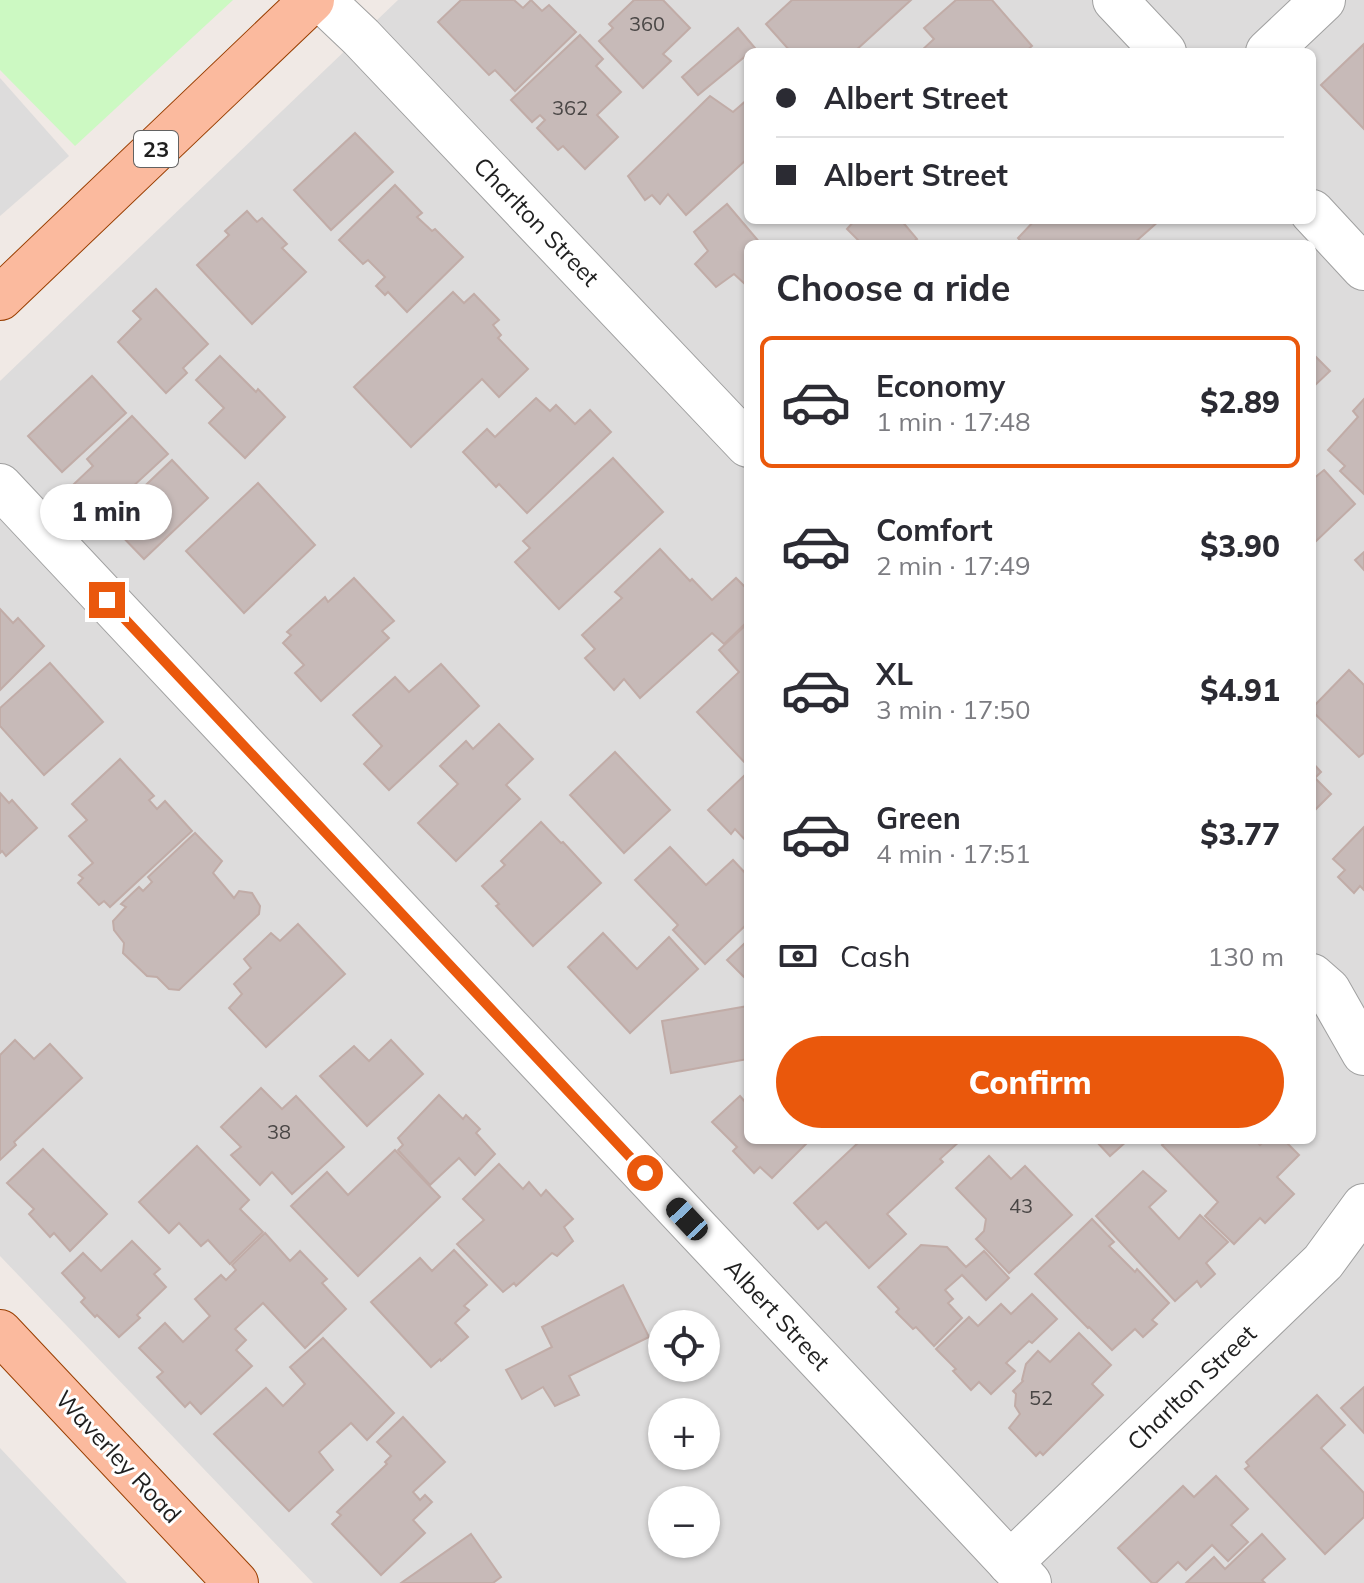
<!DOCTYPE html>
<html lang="en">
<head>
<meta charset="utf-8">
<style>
  body { margin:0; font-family:Mulish,sans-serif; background:#f2f2f3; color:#2b2b33; height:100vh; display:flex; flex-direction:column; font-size:30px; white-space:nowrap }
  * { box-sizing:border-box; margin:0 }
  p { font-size:26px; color:#7c7c81 }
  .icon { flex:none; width:44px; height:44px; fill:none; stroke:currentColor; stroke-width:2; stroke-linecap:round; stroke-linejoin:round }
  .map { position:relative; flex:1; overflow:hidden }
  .panel { position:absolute; left:744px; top:240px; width:572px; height:904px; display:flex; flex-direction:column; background:#fff; border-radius:12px; box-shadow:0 2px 6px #0004 }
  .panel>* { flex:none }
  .guide { position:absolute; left:744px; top:48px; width:572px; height:176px; border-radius:12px; box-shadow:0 2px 6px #0004; display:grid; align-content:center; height:176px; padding:0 32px; background:#fff }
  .tools { position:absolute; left:648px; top:1310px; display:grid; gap:16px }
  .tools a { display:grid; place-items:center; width:72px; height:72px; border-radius:50%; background:#fff; box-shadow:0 2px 6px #0004; font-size:40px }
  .end { position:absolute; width:36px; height:36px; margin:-18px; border:10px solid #ea580c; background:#fff; box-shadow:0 0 0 4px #fff }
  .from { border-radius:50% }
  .bubble { position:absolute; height:56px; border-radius:28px; background:#fff; box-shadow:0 2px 6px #0004; font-size:26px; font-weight:800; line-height:56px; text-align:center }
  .car { position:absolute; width:24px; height:48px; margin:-24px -12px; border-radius:10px; box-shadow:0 0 6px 2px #0007; background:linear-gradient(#222 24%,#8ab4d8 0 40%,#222 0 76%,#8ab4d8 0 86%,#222 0) }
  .guide b { display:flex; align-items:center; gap:28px; height:76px; font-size:30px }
  .guide b+b { border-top:2px solid #e1e1e2 }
  .guide i { width:20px; height:20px; background:#2b2b33 }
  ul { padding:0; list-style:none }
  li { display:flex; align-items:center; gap:24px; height:132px; margin:0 16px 12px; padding:0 16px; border:4px solid transparent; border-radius:12px }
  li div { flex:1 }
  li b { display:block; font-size:30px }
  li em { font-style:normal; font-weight:800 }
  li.on { border-color:#ea580c }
  li>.icon { width:72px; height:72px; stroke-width:1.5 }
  h2 { padding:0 32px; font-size:36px; line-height:96px }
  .pay { display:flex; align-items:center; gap:20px; height:88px; padding:0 32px; font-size:30px }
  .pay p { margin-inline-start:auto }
  .primary-button { display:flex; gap:16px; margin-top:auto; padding:16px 32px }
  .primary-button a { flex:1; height:92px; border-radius:48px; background:#ea580c; color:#fff; font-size:32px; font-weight:800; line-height:92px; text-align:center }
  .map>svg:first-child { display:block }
</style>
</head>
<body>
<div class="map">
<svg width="1364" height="1583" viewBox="0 0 1364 1583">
  <rect width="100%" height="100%" fill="#f0e9e5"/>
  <g fill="#dddcdc" fill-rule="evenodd">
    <path d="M 398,0 L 1364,0 L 1364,1583 L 313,1583 L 0,1256 L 0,381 ZM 748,52 L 1312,52 L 1312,220 L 748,220 ZM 748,244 L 1312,244 L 1312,1140 L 748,1140 ZM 662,1324 L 706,1324 L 706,1368 L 662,1368 ZM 662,1412 L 706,1412 L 706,1456 L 662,1456 ZM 662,1500 L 706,1500 L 706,1544 L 662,1544 Z"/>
    <polygon points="0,78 69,156 0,216"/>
    <polygon points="0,1448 127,1583 0,1583"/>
  </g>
  <polygon fill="#ccf9c2" points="0,0 233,0 75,146 0,70"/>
  <g fill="#c7bab8" stroke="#c1aca7" stroke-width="2">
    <polygon points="461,0 514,0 523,8 531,0 542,11 549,5 576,32 515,91 495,70 489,75 438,22"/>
    <polygon points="634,0 663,0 690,28 663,54 671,61 643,88 599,41 613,28 609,24"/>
    <polygon points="792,0 911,0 854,52 791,52 766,24"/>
    <polygon points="956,0 992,0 1032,46 1025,52 920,52 934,39 924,28"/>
    <polygon points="738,28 755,48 748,52 748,54 698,95 682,77"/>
    <polygon points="580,35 603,59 596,66 621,92 597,115 618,137 585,169 563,146 558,150 537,128 545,120 540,115 532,122 511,100"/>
    <polygon points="1364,44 1364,129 1321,85"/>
    <polygon points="710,96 733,112 748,99 748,158 686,215 668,194 660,204 652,195 645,200 628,176"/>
    <polygon points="355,133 393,172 331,230 294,190"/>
    <polygon points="395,185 422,213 417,217 432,231 435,229 463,257 407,312 388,292 385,295 376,286 385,277 368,260 363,264 339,240"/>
    <polygon points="727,204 761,244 748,244 748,284 746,285 734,274 716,287 695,264 708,251 694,232"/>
    <polygon points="247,211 257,222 262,218 287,244 282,248 306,272 252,324 197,265 229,235 225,231"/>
    <polygon points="855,220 901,220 917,239 910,244 862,244 847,229"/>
    <polygon points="1035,220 1160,220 1133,244 1023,244 1018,238"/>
    <polygon points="156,289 208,344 183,368 187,373 166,393 118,342 141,319 133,311"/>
    <polygon points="453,292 464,303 474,294 499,320 493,325 501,335 498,338 528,369 499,397 482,379 411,447 354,387"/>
    <polygon points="1312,353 1330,371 1312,388"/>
    <polygon points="220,356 256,392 258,389 285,417 245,458 209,423 224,408 196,380"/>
    <polygon points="92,376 126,413 62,472 28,436"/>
    <polygon points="536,398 550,411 556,405 575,424 590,410 611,432 527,513 499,484 496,487 463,452 487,429 495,437"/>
    <polygon points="1364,399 1364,494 1340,471 1345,466 1328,450 1358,417 1353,411"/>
    <polygon points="132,416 168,454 103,514 74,484 93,466 87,459"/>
    <polygon points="613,458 663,512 559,609 515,562 530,548 523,541"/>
    <polygon points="172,460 208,498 144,559 115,529 135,510 127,503"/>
    <polygon points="1324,470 1355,504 1312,545 1312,478 1313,479"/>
    <polygon points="258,483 315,545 244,613 186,551"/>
    <polygon points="660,549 690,581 692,579 712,600 736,578 748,590 748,621 724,644 712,633 640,698 624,679 614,690 585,658 595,649 582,635 622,598 615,592"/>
    <polygon points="1364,552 1364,570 1355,560"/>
    <polygon points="354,578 394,621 382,631 389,638 321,701 295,673 304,665 283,643 291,635 287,632 325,597 328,602"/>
    <polygon points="0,609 13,623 18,618 44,646 0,690"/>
    <polygon points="748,623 748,766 697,712 739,672 719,650"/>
    <polygon points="50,663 103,722 44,775 0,726 0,708"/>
    <polygon points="441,664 479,706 389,790 364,764 382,746 353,715 395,677 409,692"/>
    <polygon points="1349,670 1364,685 1364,753 1359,757 1312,711 1312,708"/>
    <polygon points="499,724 533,759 506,785 520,799 456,861 418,823 458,784 440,766 466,741 473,749"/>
    <polygon points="615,752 670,810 624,853 570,795"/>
    <polygon points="120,759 154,796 149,800 157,809 165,801 192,831 110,907 104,901 99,905 78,883 83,878 79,875 93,863 69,836 87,820 72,804"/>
    <polygon points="1312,762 1321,772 1315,778 1331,794 1312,813"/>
    <polygon points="748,772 748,843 735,829 731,834 708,810"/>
    <polygon points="0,793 9,803 12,800 37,828 6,856 2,851 0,853"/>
    <polygon points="541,822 561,843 563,842 601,883 533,946 496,906 499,904 482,886 505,865 501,861"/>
    <polygon points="1364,827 1364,890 1360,886 1354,893 1338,877 1345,870 1333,859"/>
    <polygon points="195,833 222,861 213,873 234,898 239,891 252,893 260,906 259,914 179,990 169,989 157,977 147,976 123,953 124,943 114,930 113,921 126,907 121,904 139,887 143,891 152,882 148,877"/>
    <polygon points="670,847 706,885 733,860 748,876 748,923 705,964 673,930 678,925 635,880"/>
    <polygon points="298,924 345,974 266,1047 229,1008 242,994 234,984 251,968 244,959 271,933 280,941"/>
    <polygon points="603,933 637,969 669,937 698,969 630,1033 568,967"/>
    <polygon points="748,940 748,981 727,960"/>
    <polygon points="748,1006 748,1059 671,1073 662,1021"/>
    <polygon points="15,1040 34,1059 50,1044 82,1078 14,1142 16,1145 0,1160 0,1055"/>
    <polygon points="391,1040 423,1074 367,1126 320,1076 354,1046 369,1061"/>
    <polygon points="261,1088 282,1109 296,1096 344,1147 292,1194 272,1172 260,1185 231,1155 241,1147 221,1127"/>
    <polygon points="439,1095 463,1119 466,1115 480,1129 476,1133 495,1154 475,1175 459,1158 430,1185 398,1150 403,1145 398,1138"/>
    <polygon points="740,1096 746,1103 748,1100 748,1140 806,1140 807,1143 772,1178 760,1167 754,1173 733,1151 737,1147 712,1122"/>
    <polygon points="861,1140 961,1140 940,1159 943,1162 887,1214 906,1234 869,1268 826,1222 818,1229 794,1203"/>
    <polygon points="1095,1140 1128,1140 1110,1156"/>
    <polygon points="1167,1140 1255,1140 1260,1145 1265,1140 1284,1140 1299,1155 1277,1177 1294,1194 1265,1223 1260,1218 1234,1244 1205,1216 1218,1202 1162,1145"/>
    <polygon points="197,1146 249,1200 240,1209 263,1232 230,1264 208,1240 201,1246 179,1223 169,1233 139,1202"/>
    <polygon points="43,1149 107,1214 70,1251 54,1233 50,1237 29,1214 34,1209 7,1183"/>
    <polygon points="395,1150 440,1197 358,1276 291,1206 327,1172 348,1195"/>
    <polygon points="989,1156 1011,1179 1025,1166 1072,1215 1009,1273 976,1239 984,1231 986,1219 956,1188"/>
    <polygon points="499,1164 523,1189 529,1182 541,1196 546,1190 573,1219 564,1227 573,1241 557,1256 552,1253 516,1286 514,1283 503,1292 457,1244 484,1220 463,1199"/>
    <polygon points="1143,1171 1166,1191 1149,1207 1179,1239 1200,1215 1228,1242 1206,1263 1215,1274 1201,1287 1197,1281 1175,1301 1096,1216"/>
    <polygon points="1092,1219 1114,1242 1109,1246 1135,1272 1137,1269 1169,1303 1152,1320 1157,1324 1143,1337 1135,1329 1112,1350 1089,1327 1088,1328 1035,1274"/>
    <polygon points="265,1233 290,1261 300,1251 327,1279 322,1283 346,1309 305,1348 263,1303 235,1329 246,1340 236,1350 252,1366 201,1414 190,1402 185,1407 157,1377 163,1372 139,1348 165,1323 183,1342 210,1316 195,1299 221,1275 226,1280 236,1270 232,1265"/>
    <polygon points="132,1241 160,1269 154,1274 166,1287 137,1315 140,1318 119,1337 97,1315 95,1317 81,1302 85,1298 62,1273 83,1253 101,1271"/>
    <polygon points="921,1245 947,1247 966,1267 984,1251 1009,1278 986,1300 962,1275 945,1290 953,1299 948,1303 962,1318 934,1346 916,1327 913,1329 896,1312 899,1309 878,1287"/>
    <polygon points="454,1250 487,1285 464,1306 469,1310 455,1323 468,1337 441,1361 440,1359 431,1367 371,1302 420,1258 432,1271"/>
    <polygon points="623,1285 649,1337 569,1376 579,1395 555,1406 543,1387 522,1399 506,1370 552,1347 542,1327"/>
    <polygon points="1032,1294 1057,1319 1032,1343 1029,1341 1006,1363 1015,1371 991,1394 979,1382 971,1390 953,1371 956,1369 936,1349 969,1317 978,1326 1001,1304 1011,1314"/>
    <polygon points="1079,1333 1111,1365 1092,1384 1103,1395 1043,1455 1040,1452 1036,1456 1009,1428 1020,1414 1015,1406 1016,1394 1013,1391 1023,1381 1022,1380 1026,1364 1038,1351 1050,1362"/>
    <polygon points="323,1338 394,1413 367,1440 351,1423 319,1452 333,1470 289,1511 214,1434 266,1388 283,1406 305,1384 290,1367"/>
    <polygon points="1364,1387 1364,1433 1341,1408"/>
    <polygon points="1317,1395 1345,1425 1321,1448 1364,1493 1364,1517 1325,1554 1245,1469 1249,1466 1246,1462"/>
    <polygon points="403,1417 445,1462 413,1492 420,1500 425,1495 432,1502 413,1520 425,1533 381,1575 332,1524 341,1515 337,1512 387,1464 385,1462 391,1456 377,1442"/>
    <polygon points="1216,1476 1248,1509 1231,1525 1248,1542 1228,1561 1212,1545 1186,1570 1178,1562 1156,1583 1152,1583 1118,1548 1183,1486 1194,1497"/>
    <polygon points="471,1534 501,1577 493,1583 401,1583"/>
    <polygon points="1262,1534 1285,1559 1262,1580 1265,1583 1186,1583 1214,1557 1225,1569"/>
  </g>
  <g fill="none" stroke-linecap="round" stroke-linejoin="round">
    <g stroke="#a0a0a0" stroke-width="46">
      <g id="minor">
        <polyline points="322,0 361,37 748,445"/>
        <polyline points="1115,0 1164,52"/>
        <polyline points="1268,52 1323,0"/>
        <polyline points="1312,212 1364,268"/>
        <polyline points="0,486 1029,1583"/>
        <polyline points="1312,976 1328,990 1364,1053"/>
        <polyline points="1010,1563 1323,1262 1364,1206"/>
      </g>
    </g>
    <g stroke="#993e01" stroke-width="46">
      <g id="major">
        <polyline points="0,298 312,0"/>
        <polyline points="0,1332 236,1583"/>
      </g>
    </g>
    <use href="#minor" stroke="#fff" stroke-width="44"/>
    <use href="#major" stroke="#fbba9e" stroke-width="44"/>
  </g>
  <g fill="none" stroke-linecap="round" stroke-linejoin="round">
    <polyline stroke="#ea580c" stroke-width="10" points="107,600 645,1173"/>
  </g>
  <g text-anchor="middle" stroke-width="6" stroke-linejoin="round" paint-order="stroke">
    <g font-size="20" fill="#494645">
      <text x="647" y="31">360</text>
      <text x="570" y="115">362</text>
      <text x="279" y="1139">38</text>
      <text x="1021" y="1213">43</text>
      <text x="1041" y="1405">52</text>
    </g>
    <rect fill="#fff" stroke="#626262" stroke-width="2" x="134" y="131" width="44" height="36" rx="6"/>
    <g font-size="22" font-weight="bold" fill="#1f1f1f">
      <text x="156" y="157">23</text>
    </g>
    <g font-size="24" fill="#1f1f1f" stroke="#fff">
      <text transform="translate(536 222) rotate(46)" y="8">Charlton Street</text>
      <text transform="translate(777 1315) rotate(47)" y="8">Albert Street</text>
      <text transform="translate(1192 1388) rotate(-44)" y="8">Charlton Street</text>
      <text transform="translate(118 1457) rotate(47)" y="8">Waverley Road</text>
    </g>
  </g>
</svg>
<div class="tools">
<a><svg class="icon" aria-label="locate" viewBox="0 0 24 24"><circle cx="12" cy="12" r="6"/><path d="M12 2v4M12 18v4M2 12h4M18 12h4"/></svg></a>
<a>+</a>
<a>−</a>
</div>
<i class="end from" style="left:645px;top:1173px"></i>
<i class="end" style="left:107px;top:600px"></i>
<div class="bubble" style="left:40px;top:484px;width:132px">1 min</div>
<i class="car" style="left:687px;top:1219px;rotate:317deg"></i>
<div class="guide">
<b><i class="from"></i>Albert Street</b>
<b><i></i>Albert Street</b>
</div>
<section class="panel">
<h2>Choose a ride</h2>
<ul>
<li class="on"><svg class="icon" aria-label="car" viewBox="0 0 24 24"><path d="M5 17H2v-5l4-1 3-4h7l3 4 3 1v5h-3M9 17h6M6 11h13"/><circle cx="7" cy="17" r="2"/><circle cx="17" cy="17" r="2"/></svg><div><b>Economy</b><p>1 min · 17:48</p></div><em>$2.89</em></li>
<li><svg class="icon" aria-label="car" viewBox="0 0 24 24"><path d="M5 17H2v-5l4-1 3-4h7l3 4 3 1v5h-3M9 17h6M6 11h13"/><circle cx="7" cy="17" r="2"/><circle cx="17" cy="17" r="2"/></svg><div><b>Comfort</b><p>2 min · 17:49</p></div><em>$3.90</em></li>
<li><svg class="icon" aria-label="car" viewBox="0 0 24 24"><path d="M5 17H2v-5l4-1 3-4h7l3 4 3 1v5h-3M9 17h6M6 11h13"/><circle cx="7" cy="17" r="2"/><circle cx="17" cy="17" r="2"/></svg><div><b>XL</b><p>3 min · 17:50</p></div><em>$4.91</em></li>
<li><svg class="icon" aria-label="car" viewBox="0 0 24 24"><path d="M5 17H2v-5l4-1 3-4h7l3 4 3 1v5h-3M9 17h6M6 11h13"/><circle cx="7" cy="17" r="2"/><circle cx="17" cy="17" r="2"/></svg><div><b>Green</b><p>4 min · 17:51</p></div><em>$3.77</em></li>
</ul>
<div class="pay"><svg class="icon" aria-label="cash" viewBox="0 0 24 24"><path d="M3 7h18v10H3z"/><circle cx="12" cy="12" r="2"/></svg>Cash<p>130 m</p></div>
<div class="primary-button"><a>Confirm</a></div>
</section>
</div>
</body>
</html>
